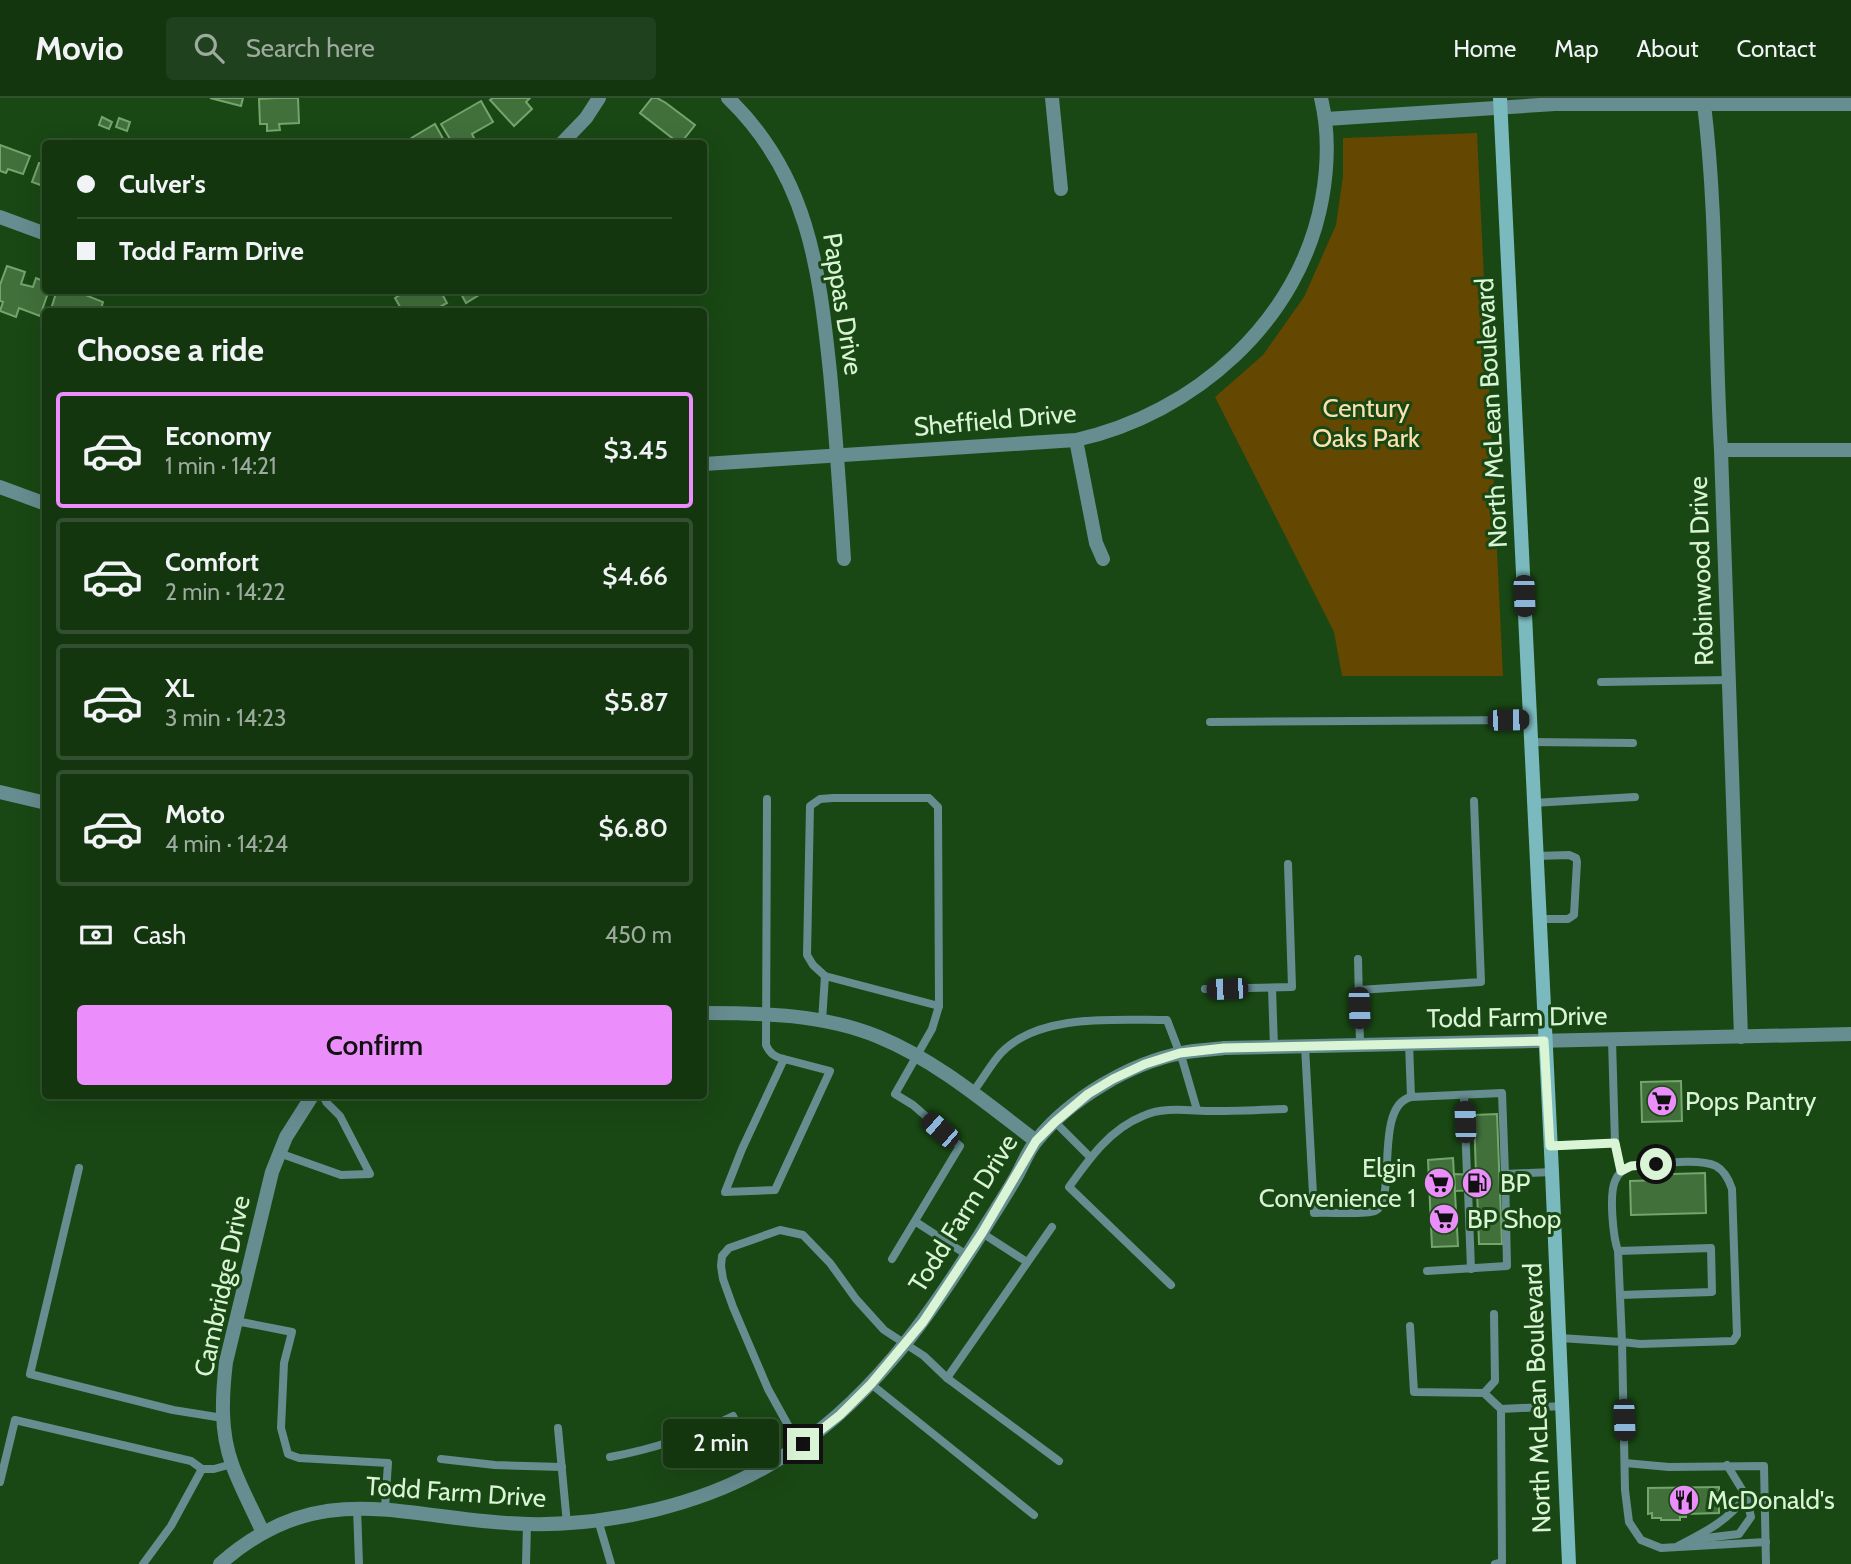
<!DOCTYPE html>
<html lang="en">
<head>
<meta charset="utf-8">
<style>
  body { margin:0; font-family:Cabin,sans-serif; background:#20411d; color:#f1f3f6; height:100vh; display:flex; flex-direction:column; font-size:26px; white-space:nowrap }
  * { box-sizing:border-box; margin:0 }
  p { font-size:23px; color:#9dab9e }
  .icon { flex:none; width:38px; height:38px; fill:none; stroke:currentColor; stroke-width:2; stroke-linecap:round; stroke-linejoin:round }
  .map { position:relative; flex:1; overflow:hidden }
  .sheet { position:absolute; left:42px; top:210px; width:665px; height:791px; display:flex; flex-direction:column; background:#13360f; border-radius:7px; box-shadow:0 7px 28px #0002,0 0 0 2px #32502f }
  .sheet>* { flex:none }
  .hud { position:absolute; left:42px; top:42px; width:665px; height:154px; border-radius:7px; box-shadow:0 7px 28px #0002,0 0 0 2px #32502f; display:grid; align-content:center; height:154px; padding:0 35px; background:#13360f }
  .end { position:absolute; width:32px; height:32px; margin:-16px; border:9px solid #daf4d6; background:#111; box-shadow:0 0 0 4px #111 }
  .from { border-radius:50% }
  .bubble { position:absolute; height:49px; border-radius:7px; background:#13360f; box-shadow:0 7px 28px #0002,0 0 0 2px #32502f; font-size:23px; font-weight:600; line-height:49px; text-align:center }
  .car { position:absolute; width:21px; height:42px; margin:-21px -10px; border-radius:9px; box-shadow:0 0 5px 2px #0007; background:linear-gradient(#222 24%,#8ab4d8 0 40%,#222 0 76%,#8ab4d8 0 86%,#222 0) }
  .hud b { display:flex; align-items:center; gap:24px; height:66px; font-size:26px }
  .hud b+b { border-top:2px solid #32502f }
  .hud i { width:18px; height:18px; background:#f1f3f6 }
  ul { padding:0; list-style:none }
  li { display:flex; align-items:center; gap:21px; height:116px; margin:0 14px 10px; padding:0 21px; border:4px solid #32502f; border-radius:7px }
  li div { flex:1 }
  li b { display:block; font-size:26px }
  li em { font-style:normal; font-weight:600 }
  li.on { border-color:#eb8dfb }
  li>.icon { width:63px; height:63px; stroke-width:1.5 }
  h2 { padding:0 35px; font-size:32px; line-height:84px }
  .pay { display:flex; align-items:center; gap:18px; height:77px; padding:0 35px; font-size:26px }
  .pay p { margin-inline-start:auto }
  .primary-button { display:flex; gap:14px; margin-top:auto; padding:14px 35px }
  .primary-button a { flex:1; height:80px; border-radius:7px; background:#eb8dfb; color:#111; font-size:28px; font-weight:600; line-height:80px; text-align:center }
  header { display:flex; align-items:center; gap:42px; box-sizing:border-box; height:98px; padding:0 35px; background:#13360f; border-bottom:2px solid #32502f }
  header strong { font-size:33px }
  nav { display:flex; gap:38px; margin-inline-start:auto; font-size:24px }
  .search { width:490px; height:63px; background:#20411d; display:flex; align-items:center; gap:18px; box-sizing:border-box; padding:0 24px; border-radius:7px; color:#9dab9e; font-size:26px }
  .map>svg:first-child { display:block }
</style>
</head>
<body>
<header>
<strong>Movio</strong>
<div class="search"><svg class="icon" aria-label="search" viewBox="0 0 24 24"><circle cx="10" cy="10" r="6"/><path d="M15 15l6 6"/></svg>Search here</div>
<nav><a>Home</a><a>Map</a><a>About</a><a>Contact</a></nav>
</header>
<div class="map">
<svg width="1851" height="1466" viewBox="0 0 1851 1466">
  <rect width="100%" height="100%" fill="#194814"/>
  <polygon fill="#644700" points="1477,35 1503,578 1342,578 1334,534 1215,299 1263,257 1304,199 1336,127 1343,78 1343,40"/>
  <g fill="#41703b" stroke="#74a56d" stroke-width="2">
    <polygon points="210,0 243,0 241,8"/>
    <polygon points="277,0 298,0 299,25 279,26 280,32 267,33 267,26 260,26 259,1"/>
    <polygon points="493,0 530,0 526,4 532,11 514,28 490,2"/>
    <polygon points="652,0 657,0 666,5 695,27 680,46 640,15"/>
    <polygon points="481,3 493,24 472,36 477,46 453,46 441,26"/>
    <polygon points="102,19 112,24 109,31 99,27"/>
    <polygon points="119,20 130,24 127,33 116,29"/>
    <polygon points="435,26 446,46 402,46 413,39"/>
    <polygon points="0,47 30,58 23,76 8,71 6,75 0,73"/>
    <polygon points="39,65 46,67 46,89 32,84"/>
    <polygon points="7,168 25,174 21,186 33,189 36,180 46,184 46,192 49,192 40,218 19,210 16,219 0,213 3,204 0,203 0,187"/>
    <polygon points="57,192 73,192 103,204 100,214 57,214 51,211"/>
    <polygon points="408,192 440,192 447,205 434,212 433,210 427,214 403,214 395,200"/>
    <polygon points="459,192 487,192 466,205"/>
    <polygon points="1681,983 1682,1023 1642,1024 1641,984"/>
    <polygon points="1497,1016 1502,1146 1479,1146 1477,1092 1455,1093 1454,1076 1476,1077 1474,1017"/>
    <polygon points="1453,1060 1458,1148 1432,1149 1428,1062"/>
    <polygon points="1673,1073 1673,1076 1705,1075 1706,1115 1631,1117 1630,1083 1663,1082 1663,1074"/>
    <polygon points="1719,1389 1719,1415 1686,1416 1686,1419 1680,1419 1680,1422 1661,1422 1661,1420 1652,1420 1652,1415 1648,1416 1648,1390"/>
  </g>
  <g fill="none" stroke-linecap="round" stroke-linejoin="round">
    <g stroke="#668d90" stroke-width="8">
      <polyline points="1601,584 1730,582"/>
      <polyline points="1210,624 1529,622"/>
      <polyline points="1530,644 1633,645"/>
      <path d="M 767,701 L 766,947 C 770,956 775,959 784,961 L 830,973 L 775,1092 L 725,1094 L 742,1051 L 784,961"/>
      <polyline points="1533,705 1635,699"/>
      <polyline points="1536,758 1569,757 1576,760 1577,764 1574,817 1568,821 1540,821"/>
      <polyline points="1358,861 1360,946"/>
      <polyline points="825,878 939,908"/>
      <polyline points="1272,890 1274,949"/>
      <polyline points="1205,891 1292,889 1288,766"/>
      <polyline points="1359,892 1481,884 1474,703"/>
      <polyline points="822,923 825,878 813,867 807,857 810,708 820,701 833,700 929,700 938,709 939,908 932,931 895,996 913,1007 960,1048 892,1161"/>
      <polyline points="1409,945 1411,999 1502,995 1505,1076"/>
      <path d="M 1305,948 L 1314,1115 C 1328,1114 1364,1117 1375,1113 C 1398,1104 1373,1008 1411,999"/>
      <path d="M 972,995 C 982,983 990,967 1001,955 C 1039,915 1116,922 1167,922 L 1183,964 L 1197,1012"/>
      <polyline points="1464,997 1467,1077"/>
      <polyline points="1055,1024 1090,1059"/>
      <polyline points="1615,1045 1621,1073"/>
      <polyline points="1551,1048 1615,1045 1612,942"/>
      <polyline points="279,1055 341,1077 370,1076 340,1018 327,1005 323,998"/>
      <polyline points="79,1070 30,1276 173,1312 223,1320"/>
      <polyline points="1468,1092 1471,1171"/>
      <polyline points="916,1124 967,1157"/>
      <polyline points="982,1135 1027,1164"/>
      <path d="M 1618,1153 C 1613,1139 1609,1097 1615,1083 C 1618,1075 1623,1072 1631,1068 C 1653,1067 1697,1059 1716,1068 C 1725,1073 1729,1082 1732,1091 L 1737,1237 L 1733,1243 L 1640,1246 L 1622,1244 L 1618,1153 L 1711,1150 L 1712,1194 L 1620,1197"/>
      <polyline points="1427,1173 1507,1168 1505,1076 1552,1074"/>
      <path d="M 1171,1187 L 1069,1089 C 1089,1061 1110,1031 1143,1018 C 1164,1008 1190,1013 1213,1013 C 1237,1013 1261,1012 1284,1011"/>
      <polyline points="236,1223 292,1234 284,1265 281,1330 288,1356 299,1360 388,1365 385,1410"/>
      <polyline points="1410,1228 1414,1294 1484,1295 1501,1311"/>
      <polyline points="1560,1240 1622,1244 1625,1392 1629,1424 1641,1442 1661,1450 1766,1444"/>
      <polyline points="947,1280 1052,1129"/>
      <polyline points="871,1286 1034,1417"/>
      <polyline points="1484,1295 1495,1283 1494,1216"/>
      <polyline points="558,1330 567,1426"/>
      <polyline points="803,1346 789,1329 768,1291 733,1209 723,1181 721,1168 722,1158 729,1150 780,1132 803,1137 830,1165 856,1201 884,1232 924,1258 947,1280 1059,1363"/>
      <path d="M 610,1359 C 654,1351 693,1338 733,1318 L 758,1372"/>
      <polyline points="441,1361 495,1367 562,1369"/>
      <polyline points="1625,1365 1669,1369 1764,1368 1766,1466"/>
      <polyline points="0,1384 15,1322 191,1363 202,1371"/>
      <polyline points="357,1410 359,1466"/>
      <polyline points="598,1422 611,1466"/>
      <polyline points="1697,1441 1739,1436 1751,1419 1746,1398"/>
      <path d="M 1678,1448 C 1705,1434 1728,1423 1746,1398 L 1727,1367"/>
      <polyline points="143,1466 171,1428 202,1371 214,1371 232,1366"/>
      <polyline points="526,1466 527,1426"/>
      <polyline points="1495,1466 1502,1464 1501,1311 1563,1308"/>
    </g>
    <g stroke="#668d90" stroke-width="14">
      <path d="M 728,0 C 808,77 819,169 830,274 C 836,336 840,398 844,461"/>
      <polyline points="1052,0 1061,91"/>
      <path d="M 1704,6 C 1718,121 1714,237 1721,352 L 1741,939"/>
      <polyline points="1326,21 1555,6 1851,6"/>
      <polyline points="561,46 586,20 599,0"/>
      <polyline points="0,119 46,136"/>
      <polyline points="1076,342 1096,445 1103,461"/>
      <polyline points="1721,352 1851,352"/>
      <path d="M 704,366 L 1076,342 C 1194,316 1300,223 1322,101 C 1328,68 1329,33 1321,0"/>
      <polyline points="0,389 46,406"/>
      <polyline points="0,694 46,705"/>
      <path d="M 704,915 C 763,915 823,916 879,939 C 937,963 986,1005 1036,1043"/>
      <path d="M 263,1435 C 253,1412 240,1389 232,1366 C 220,1333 222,1298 226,1264 L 272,1074 L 286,1039 L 312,998"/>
      <path d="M 220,1466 C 323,1374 409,1424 528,1426 C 610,1428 703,1407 774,1364 C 868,1308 931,1217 987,1126 C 997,1110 1007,1095 1016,1079 C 1023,1067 1028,1052 1037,1042 C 1070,1001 1130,965 1182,955 C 1195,952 1210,952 1224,950 L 1851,936"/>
    </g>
    <polyline stroke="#7ababe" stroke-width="14" points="1500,0 1552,1074 1569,1466"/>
  </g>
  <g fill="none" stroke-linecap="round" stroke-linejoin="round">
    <polyline stroke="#daf4d6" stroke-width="9" points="803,1346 840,1317 871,1286 923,1224 982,1135 1036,1043 1055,1024 1088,996 1113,981 1145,966 1180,955 1224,950 1544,943 1550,1048 1615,1045 1621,1073 1631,1068 1656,1066"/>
  </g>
  <defs>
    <g id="supermarket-disc" transform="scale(1.575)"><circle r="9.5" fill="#eb8dfb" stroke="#194814"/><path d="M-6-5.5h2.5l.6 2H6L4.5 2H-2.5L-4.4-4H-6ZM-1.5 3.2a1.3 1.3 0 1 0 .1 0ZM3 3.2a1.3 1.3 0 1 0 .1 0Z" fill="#111"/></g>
    <g id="fuel-disc" transform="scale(1.575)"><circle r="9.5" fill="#eb8dfb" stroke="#194814"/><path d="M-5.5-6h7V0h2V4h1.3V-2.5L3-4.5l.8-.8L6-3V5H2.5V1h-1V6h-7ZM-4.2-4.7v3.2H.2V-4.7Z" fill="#111"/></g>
    <g id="restaurant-disc" transform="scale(1.575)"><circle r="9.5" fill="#eb8dfb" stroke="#194814"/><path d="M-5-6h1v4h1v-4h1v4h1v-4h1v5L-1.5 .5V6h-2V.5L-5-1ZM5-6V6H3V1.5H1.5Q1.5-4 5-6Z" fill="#111"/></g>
  </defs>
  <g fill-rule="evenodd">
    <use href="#supermarket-disc" x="1662" y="1003"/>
    <use href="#supermarket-disc" x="1439" y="1085"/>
    <use href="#fuel-disc" x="1477" y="1085"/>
    <use href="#supermarket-disc" x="1444" y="1121"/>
    <use href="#restaurant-disc" x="1684" y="1402"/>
  </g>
  <g text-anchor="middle" stroke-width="6" stroke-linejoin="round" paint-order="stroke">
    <g font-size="26" fill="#daf4d6" stroke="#194814">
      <text transform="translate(843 206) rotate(81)" y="9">Pappas Drive</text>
      <text transform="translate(1491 315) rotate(-93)" y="9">North McLean Boulevard</text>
      <text transform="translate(995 322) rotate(-5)" y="9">Sheffield Drive</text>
      <text transform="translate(1701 473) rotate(-92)" y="9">Robinwood Drive</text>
      <text transform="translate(1517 919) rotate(-1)" y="9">Todd Farm Drive</text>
      <text transform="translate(963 1115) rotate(-58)" y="9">Todd Farm Drive</text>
      <text transform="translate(222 1188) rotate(-78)" y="9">Cambridge Drive</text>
      <text transform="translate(1537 1300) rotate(-92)" y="9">North McLean Boulevard</text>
      <text transform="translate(456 1394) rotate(4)" y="9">Todd Farm Drive</text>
    </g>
    <g font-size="26" fill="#fce0ae" stroke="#194814">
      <text x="1366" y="319">Century<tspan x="1366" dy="30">Oaks Park</tspan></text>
    </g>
    <g font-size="26" fill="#daf4d6" stroke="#194814" text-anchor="start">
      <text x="1685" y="1012">Pops Pantry</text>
      <text x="1416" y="1079" text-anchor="end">Elgin<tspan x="1416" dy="30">Convenience 1</tspan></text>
      <text x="1500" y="1094">BP</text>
      <text x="1467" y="1130">BP Shop</text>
      <text x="1707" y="1411">McDonald's</text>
    </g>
  </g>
</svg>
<i class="end from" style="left:1656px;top:1066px"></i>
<i class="end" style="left:803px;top:1346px"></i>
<div class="bubble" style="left:663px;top:1321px;width:116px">2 min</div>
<i class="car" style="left:1524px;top:498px;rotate:178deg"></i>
<i class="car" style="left:1508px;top:622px;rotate:89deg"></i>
<i class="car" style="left:1227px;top:891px;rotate:268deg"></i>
<i class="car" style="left:1359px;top:910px;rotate:178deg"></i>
<i class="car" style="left:1465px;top:1024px;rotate:358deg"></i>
<i class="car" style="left:940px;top:1032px;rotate:311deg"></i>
<i class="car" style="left:1624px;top:1322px;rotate:178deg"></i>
<div class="hud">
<b><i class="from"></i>Culver's</b>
<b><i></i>Todd Farm Drive</b>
</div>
<section class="sheet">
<h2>Choose a ride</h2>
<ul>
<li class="on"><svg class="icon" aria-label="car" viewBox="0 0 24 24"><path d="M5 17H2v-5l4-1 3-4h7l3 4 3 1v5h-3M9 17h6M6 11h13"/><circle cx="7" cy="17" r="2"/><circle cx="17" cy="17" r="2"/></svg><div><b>Economy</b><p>1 min · 14:21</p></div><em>$3.45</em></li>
<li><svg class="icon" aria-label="car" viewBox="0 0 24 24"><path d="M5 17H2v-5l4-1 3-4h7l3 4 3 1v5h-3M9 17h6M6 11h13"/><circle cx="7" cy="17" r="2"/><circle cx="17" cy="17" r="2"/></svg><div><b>Comfort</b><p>2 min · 14:22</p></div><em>$4.66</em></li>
<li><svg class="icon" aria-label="car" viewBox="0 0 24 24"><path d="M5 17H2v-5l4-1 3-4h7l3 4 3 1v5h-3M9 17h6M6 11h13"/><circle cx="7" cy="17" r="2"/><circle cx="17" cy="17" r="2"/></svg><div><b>XL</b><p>3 min · 14:23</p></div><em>$5.87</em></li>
<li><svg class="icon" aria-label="car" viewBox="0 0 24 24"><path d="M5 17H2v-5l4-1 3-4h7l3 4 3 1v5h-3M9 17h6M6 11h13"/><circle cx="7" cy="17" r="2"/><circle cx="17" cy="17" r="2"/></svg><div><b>Moto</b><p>4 min · 14:24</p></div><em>$6.80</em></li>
</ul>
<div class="pay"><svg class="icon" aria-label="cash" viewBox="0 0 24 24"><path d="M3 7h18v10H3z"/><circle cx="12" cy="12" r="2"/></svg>Cash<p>450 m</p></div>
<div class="primary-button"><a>Confirm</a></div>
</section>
</div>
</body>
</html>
